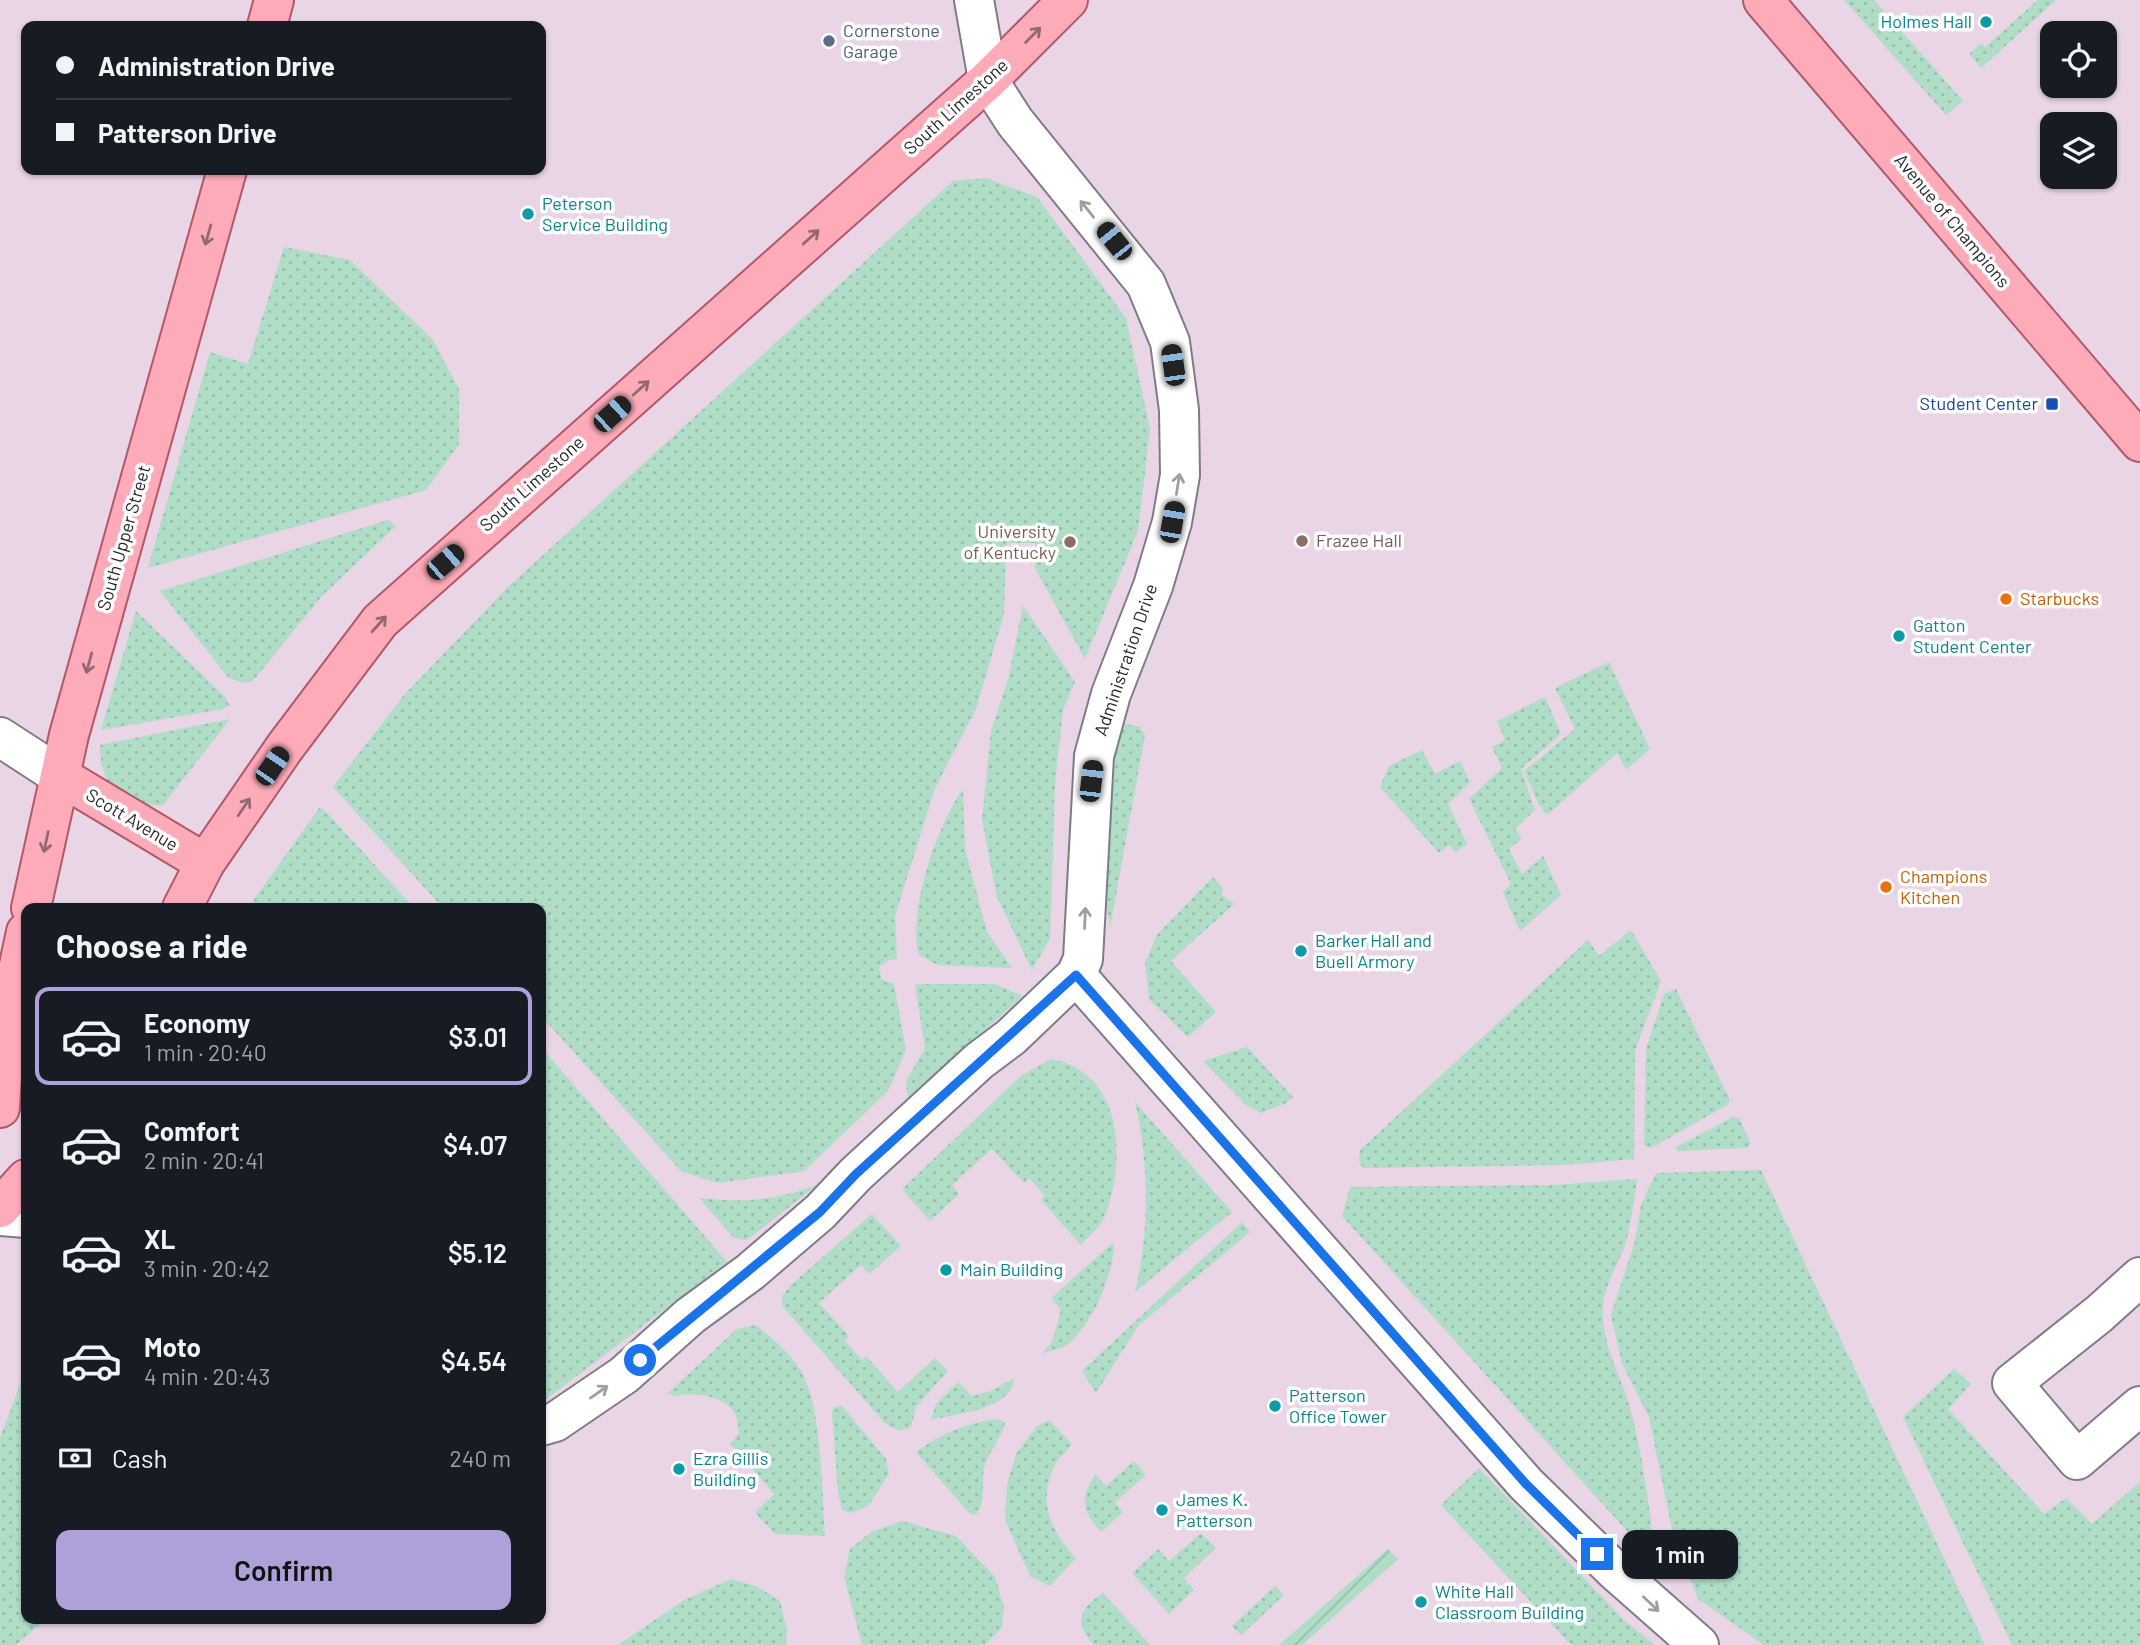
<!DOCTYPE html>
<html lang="en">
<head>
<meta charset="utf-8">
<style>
  body { margin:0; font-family:Barlow,sans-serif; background:#20242c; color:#f1f3f6; height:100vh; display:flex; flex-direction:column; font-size:26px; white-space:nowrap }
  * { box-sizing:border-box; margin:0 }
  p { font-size:23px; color:#9ea1a6 }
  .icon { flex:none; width:38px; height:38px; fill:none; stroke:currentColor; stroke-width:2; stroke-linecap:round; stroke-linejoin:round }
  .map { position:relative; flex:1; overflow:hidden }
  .side { position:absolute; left:21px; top:903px; width:525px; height:721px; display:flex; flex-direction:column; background:#171b24; border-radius:14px; box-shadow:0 2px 5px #0004 }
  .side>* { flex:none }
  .top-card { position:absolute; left:21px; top:21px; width:525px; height:154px; border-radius:14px; box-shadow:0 2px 5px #0004; display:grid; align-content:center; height:154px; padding:0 35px; background:#171b24 }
  .buttons { position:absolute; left:2040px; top:21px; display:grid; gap:14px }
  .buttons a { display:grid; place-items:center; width:77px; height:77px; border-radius:14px; background:#171b24; box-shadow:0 2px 5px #0004; font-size:35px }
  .end { position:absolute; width:32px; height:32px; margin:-16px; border:9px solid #1a73e8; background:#fff; box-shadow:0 0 0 4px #fff }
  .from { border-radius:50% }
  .bubble { position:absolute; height:49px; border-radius:14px; background:#171b24; box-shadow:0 2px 5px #0004; font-size:23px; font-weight:600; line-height:49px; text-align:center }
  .car { position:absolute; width:21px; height:42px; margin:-21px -10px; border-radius:9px; box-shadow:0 0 5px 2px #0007; background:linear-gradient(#222 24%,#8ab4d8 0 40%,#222 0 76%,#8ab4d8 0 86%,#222 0) }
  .top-card b { display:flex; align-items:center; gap:24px; height:66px; font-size:26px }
  .top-card b+b { border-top:2px solid #363941 }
  .top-card i { width:18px; height:18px; background:#f1f3f6 }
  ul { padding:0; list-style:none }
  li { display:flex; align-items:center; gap:21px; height:98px; margin:0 14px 10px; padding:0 21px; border:4px solid transparent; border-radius:14px }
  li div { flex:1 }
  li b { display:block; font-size:26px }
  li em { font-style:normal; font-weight:600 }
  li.selected { border-color:#aea0d8 }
  li>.icon { width:63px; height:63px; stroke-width:1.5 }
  h2 { padding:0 35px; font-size:32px; line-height:84px }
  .pay { display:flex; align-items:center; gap:18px; height:77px; padding:0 35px; font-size:26px }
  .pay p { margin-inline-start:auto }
  .cta { display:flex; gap:14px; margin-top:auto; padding:14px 35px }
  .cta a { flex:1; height:80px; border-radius:14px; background:#aea0d8; color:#111; font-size:28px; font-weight:600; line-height:80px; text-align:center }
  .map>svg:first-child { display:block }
</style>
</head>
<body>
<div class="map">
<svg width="2140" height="1645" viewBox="0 0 2140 1645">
  <defs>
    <pattern id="grass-dots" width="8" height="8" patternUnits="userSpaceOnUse" patternTransform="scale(1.75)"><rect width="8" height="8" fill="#afddc5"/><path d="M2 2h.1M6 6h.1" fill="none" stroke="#97bea9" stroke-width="1.8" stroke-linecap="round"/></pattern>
    <pattern id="garden-furrows" width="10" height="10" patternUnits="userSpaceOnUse" patternTransform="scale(1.75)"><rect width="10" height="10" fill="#afddc5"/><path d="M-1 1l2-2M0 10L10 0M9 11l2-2" fill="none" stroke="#97bea9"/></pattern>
  </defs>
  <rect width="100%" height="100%" fill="#e6e4f1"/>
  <path fill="#e9d5e5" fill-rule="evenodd" d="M 0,0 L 2140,0 L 2140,1645 L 0,1645 ZM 26,26 L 541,26 L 541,170 L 26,170 ZM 2053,33 L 2105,33 L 2105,86 L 2053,86 ZM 2053,124 L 2105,124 L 2105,177 L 2053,177 ZM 26,908 L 541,908 L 541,1619 L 26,1619 Z"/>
  <g fill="url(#grass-dots)">
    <polygon points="1844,0 1874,0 1963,101 1946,115"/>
    <polygon points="2038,0 2056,0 1981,68 1969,54 1982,43 1985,47"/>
    <polygon points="986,178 1037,197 1126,318 1150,429 1138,531 1085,659 1035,568 1035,543 1006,543 1004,614 976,709 935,788 895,916 897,959 889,960 879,967 882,980 894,984 906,1050 888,1091 804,1171 717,1183 681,1171 541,1016 541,908 443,908 333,787 404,695 507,588 953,181"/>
    <polygon points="284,247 350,260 433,340 459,389 459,444 426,490 148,568 210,352 248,364"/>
    <polygon points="388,520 396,526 321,597 253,681 242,683 228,677 160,591"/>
    <polygon points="1023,606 1075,682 1063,710 1055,784 1050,939 1032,970 997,897 982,820 991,731 1008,680"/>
    <polygon points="136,611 225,697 229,705 223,709 101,730"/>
    <polygon points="1609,662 1650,749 1626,770 1617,753 1547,815 1539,805 1524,771 1575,729 1555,688"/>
    <polygon points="1545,697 1561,734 1521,769 1535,810 1515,829 1522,838 1509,849 1522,874 1543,856 1561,895 1520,931 1503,892 1511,884 1469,799 1502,768 1492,747 1505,740 1497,721"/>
    <path d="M 230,719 L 163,805 C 122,807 100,787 100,745 Z"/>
    <polygon points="1119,722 1140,727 1145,735 1110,928 1102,870 1101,811"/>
    <polygon points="1422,750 1435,774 1460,761 1470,782 1448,804 1467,844 1456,852 1449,845 1439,853 1380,787 1389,766"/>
    <path d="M 963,789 L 965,849 L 987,932 L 1012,968 L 938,965 L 919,955 C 908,910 936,827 963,789 Z"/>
    <polygon points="320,807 328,814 414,908 248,908"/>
    <polygon points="1213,877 1223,889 1222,895 1234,904 1171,961 1216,1012 1188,1037 1149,999 1145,963 1157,935"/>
    <polygon points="1631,930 1661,981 1635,1051 1634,1159 1565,1165 1363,1168 1359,1161 1360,1150 1588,940 1599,956"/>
    <polygon points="915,984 994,984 1023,996 908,1098 906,1081 925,1048"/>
    <polygon points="1676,989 1730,1100 1727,1105 1651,1148 1644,1145 1646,1049 1664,994"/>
    <polygon points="541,1047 727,1262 541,1403"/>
    <polygon points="1247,1047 1293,1097 1286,1103 1261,1113 1246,1105 1203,1061"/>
    <path d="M 1051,1059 C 1124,1072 1126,1160 1105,1216 C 1101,1226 1088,1237 1081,1245 L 1041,1200 L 1045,1196 L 1029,1178 L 1024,1183 L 992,1149 L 952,1185 L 959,1194 L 930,1221 L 902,1189 L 1022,1075 Z"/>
    <path d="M 1135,1102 L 1232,1212 L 1135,1292 C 1150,1230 1149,1164 1135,1102 Z"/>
    <polygon points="1733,1117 1739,1118 1751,1144 1746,1148 1677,1151 1676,1147"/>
    <polygon points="1761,1170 1985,1645 1764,1645 1698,1599 1672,1529 1649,1417 1622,1364 1611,1315 1635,1241 1641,1205 1656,1173"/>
    <path d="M 1637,1179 C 1634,1200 1631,1222 1626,1242 C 1620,1263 1603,1285 1603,1308 C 1601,1348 1623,1377 1632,1415 C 1644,1463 1650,1513 1656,1563 L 1342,1216 L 1350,1187 L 1555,1185 Z"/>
    <path d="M 817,1185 L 747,1240 L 734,1238 L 699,1198 C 746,1203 772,1201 817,1185 Z"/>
    <path d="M 872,1214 L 901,1246 L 869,1274 L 861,1265 L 819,1303 L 849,1336 L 845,1341 L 862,1360 L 866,1356 L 898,1392 L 935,1358 L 948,1371 L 916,1407 L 911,1427 C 899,1433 893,1429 883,1421 L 782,1306 L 782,1296 L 791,1285 Z"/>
    <polygon points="1242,1222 1250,1232 1138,1326 1096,1393 1082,1371"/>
    <path d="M 1114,1242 C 1114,1274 1094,1319 1071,1342 C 1065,1348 1049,1351 1041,1354 L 1052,1342 L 1061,1310 L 1051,1298 Z"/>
    <path d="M 756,1325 C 772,1338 790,1353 801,1371 C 822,1406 822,1494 825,1536 L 775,1534 L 755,1513 L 774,1494 L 730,1443 L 739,1433 C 738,1428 738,1421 736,1416 C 728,1395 692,1392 674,1396 L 668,1393 L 737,1329 Z"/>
    <polygon points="26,1369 26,1619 46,1619 16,1645 0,1645 0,1438"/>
    <polygon points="1954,1369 1971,1384 1948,1409 2044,1514 2066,1498 2092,1524 2140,1482 2140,1645 2012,1645 1903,1417"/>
    <path d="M 1014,1378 C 1012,1410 958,1413 931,1420 L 936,1404 L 958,1382 L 972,1396 L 991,1391 Z"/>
    <polygon points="842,1406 886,1459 889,1474 868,1506 851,1513 842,1510 838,1493 832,1412 834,1407"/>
    <path d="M 998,1419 L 1005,1423 C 1002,1438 988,1452 984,1468 C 981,1482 987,1505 975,1515 L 969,1513 L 916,1452 C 943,1433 966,1423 998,1419 Z"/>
    <path d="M 1049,1420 L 1072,1444 C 1067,1452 1059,1457 1055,1465 C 1037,1501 1050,1531 1076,1558 L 1050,1586 L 1030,1576 L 1005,1520 L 1007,1484 L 1016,1454 L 1036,1427 Z"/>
    <path d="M 1134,1461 L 1146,1475 L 1115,1502 L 1123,1512 L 1101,1532 C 1081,1509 1080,1501 1095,1474 L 1106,1486 Z"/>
    <polygon points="1479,1468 1625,1621 1655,1645 1571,1645 1441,1505"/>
    <polygon points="902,1521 956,1536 995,1577 1004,1607 1002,1628 985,1645 862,1645 844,1577 850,1549 871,1532"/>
    <polygon points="1201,1533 1216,1548 1184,1578 1194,1590 1169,1614 1132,1573 1158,1549 1169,1561"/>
    <polygon points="731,1579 756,1586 780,1601 787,1630 786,1645 618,1645 684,1600"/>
    <polygon points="1275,1586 1284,1595 1241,1635 1232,1626"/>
    <path d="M 1103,1593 L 1150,1645 L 1094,1645 C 1073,1622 1079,1609 1103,1593 Z"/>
  </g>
  <polygon fill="url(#garden-furrows)" points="1388,1549 1398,1559 1302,1645 1279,1645"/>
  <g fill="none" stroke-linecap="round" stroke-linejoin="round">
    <g stroke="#7e7c88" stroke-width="42">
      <g id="minor">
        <polyline points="0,737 60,776"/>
        <polyline points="1076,975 1526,1484 1615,1571 1699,1645"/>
        <polyline points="0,1216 26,1218"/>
        <polyline points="2140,1277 2099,1314 2012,1383 2077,1460 2140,1406"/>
        <polyline points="541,1426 555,1422 624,1375 690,1316 750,1272 820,1212 856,1174 979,1061 1011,1037 1076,975 1083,959 1094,756 1111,694 1153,586 1172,522 1180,475 1179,410 1170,342 1146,284 1015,122 988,80 974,0"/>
      </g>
    </g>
    <g stroke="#b25869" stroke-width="42">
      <g id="major">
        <polyline points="1763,0 2140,442"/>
        <polyline points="267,26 274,0"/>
        <polyline points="60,776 205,863"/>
        <polyline points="31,908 69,735 227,170"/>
        <polyline points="182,908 205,863 285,747 380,621 988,80 1068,0"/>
        <polyline points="0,1108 5,1031 26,932"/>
        <polyline points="0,1208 26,1179"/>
      </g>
    </g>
    <use href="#minor" stroke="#fff" stroke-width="38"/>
    <use href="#major" stroke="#feabb9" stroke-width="38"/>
  </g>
  <defs><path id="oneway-shaft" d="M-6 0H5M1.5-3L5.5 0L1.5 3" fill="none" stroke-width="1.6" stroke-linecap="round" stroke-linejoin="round" transform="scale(1.75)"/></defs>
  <g stroke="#926972">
    <use href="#oneway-shaft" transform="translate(1033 35) rotate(-45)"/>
    <use href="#oneway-shaft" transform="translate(208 235) rotate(106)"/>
    <use href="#oneway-shaft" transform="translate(811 237) rotate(-42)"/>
    <use href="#oneway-shaft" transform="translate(641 388) rotate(-42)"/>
    <use href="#oneway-shaft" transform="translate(379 624) rotate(-48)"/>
    <use href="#oneway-shaft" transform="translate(89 663) rotate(105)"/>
    <use href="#oneway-shaft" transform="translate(244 807) rotate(-56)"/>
    <use href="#oneway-shaft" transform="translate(46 842) rotate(102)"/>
  </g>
  <g stroke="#9e9ea0">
    <use href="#oneway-shaft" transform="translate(1087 209) rotate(-129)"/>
    <use href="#oneway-shaft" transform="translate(1178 484) rotate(-81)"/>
    <use href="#oneway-shaft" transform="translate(1085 918) rotate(-88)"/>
    <use href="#oneway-shaft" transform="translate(599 1392) rotate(-35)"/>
    <use href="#oneway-shaft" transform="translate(1651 1604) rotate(43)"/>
  </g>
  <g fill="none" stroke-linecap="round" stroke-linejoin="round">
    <polyline stroke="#1a73e8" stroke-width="9" points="640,1360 820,1212 856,1174 1076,975 1526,1484 1597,1554"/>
  </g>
  <g fill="#0f9aa8" stroke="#fff" stroke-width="2.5">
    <circle cx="1986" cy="22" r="7"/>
    <circle cx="528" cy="214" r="7"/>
    <circle cx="1899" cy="636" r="7"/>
    <circle cx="1301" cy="951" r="7"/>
    <circle cx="946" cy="1270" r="7"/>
    <circle cx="1275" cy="1406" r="7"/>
    <circle cx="679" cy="1469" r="7"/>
    <circle cx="1162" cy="1510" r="7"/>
    <circle cx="1421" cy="1602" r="7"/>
  </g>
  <circle fill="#5c6f8a" stroke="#fff" stroke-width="2.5" cx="829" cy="41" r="7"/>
  <rect fill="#1a4fb4" stroke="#fff" stroke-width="2.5" x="2045" y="397" width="14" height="14" rx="3.5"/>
  <g fill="#8d6e63" stroke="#fff" stroke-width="2.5">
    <circle cx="1302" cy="541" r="7"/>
    <circle cx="1070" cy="542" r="7"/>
  </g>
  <g fill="#e8710a" stroke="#fff" stroke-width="2.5">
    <circle cx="2006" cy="599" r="7"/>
    <circle cx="1886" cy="887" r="7"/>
  </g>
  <g text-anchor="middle" stroke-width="7" stroke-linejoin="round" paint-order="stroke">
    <g font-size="18" fill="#0d838f" stroke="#fff" text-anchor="start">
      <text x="1972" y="28" text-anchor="end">Holmes Hall</text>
      <text x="542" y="210">Peterson<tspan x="542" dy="21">Service Building</tspan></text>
      <text x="1913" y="632">Gatton<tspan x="1913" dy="21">Student Center</tspan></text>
      <text x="1315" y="947">Barker Hall and<tspan x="1315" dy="21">Buell Armory</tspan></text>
      <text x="960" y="1276">Main Building</text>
      <text x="1289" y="1402">Patterson<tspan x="1289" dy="21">Office Tower</tspan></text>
      <text x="693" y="1465">Ezra Gillis<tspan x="693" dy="21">Building</tspan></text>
      <text x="1176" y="1506">James K.<tspan x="1176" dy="21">Patterson</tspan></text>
      <text x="1435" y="1598">White Hall<tspan x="1435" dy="21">Classroom Building</tspan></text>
    </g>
    <g font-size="18" fill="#4e5e75" stroke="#fff" text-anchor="start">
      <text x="843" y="37">Cornerstone<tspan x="843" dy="21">Garage</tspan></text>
    </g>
    <g font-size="18" fill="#27272b" stroke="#fff">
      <text transform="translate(956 107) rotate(-42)" y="6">South Limestone</text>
      <text transform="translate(1952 221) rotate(50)" y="6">Avenue of Champions</text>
      <text transform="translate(532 484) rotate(-42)" y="6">South Limestone</text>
      <text transform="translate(124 538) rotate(-74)" y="6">South Upper Street</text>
      <text transform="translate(1126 660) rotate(-71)" y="6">Administration Drive</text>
      <text transform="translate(132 820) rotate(31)" y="6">Scott Avenue</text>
    </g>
    <g font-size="18" fill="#164399" stroke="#fff" text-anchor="end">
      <text x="2038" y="410">Student Center</text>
    </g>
    <g font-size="18" fill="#785e54" stroke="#fff" text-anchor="end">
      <text x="1056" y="538">University<tspan x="1056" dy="21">of Kentucky</tspan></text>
      <text x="1316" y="547" text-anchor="start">Frazee Hall</text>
    </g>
    <g font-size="18" fill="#c56008" stroke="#fff" text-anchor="start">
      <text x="2020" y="605">Starbucks</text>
      <text x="1900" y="883">Champions<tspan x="1900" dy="21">Kitchen</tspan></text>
    </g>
  </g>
</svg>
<div class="buttons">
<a><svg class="icon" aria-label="locate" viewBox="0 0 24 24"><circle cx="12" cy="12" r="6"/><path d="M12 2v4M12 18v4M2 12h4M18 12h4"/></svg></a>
<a><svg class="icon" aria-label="layers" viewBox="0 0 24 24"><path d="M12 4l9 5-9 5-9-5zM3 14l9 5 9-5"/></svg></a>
</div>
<i class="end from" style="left:640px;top:1360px"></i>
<i class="end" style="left:1597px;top:1554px"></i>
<div class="bubble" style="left:1622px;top:1530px;width:116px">1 min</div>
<i class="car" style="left:1114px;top:241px;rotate:321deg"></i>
<i class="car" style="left:1173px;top:365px;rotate:352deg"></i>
<i class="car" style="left:612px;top:414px;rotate:48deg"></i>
<i class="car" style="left:1172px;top:522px;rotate:10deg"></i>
<i class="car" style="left:445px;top:562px;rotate:49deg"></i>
<i class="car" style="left:272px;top:766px;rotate:34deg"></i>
<i class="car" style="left:1091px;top:781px;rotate:7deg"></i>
<div class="top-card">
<b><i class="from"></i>Administration Drive</b>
<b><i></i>Patterson Drive</b>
</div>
<section class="side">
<h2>Choose a ride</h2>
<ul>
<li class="selected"><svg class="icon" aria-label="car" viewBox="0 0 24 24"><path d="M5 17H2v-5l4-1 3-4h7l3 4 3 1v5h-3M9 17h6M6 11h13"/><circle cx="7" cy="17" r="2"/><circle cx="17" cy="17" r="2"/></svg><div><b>Economy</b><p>1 min · 20:40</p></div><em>$3.01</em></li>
<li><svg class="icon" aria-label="car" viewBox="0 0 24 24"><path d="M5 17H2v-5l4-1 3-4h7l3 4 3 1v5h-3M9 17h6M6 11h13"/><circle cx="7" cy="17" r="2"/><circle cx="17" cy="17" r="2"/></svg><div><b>Comfort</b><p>2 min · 20:41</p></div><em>$4.07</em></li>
<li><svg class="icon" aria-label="car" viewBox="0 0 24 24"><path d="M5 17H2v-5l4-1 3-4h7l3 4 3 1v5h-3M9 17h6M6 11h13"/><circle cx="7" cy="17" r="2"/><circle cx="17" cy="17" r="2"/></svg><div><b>XL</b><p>3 min · 20:42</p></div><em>$5.12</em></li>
<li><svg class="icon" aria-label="car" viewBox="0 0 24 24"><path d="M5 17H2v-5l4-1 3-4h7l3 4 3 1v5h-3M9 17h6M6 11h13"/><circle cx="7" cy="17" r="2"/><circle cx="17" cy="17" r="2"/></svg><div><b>Moto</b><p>4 min · 20:43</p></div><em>$4.54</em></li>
</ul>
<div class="pay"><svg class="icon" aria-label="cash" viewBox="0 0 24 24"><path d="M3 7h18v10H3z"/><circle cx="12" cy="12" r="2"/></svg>Cash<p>240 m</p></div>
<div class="cta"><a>Confirm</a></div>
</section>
</div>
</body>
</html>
